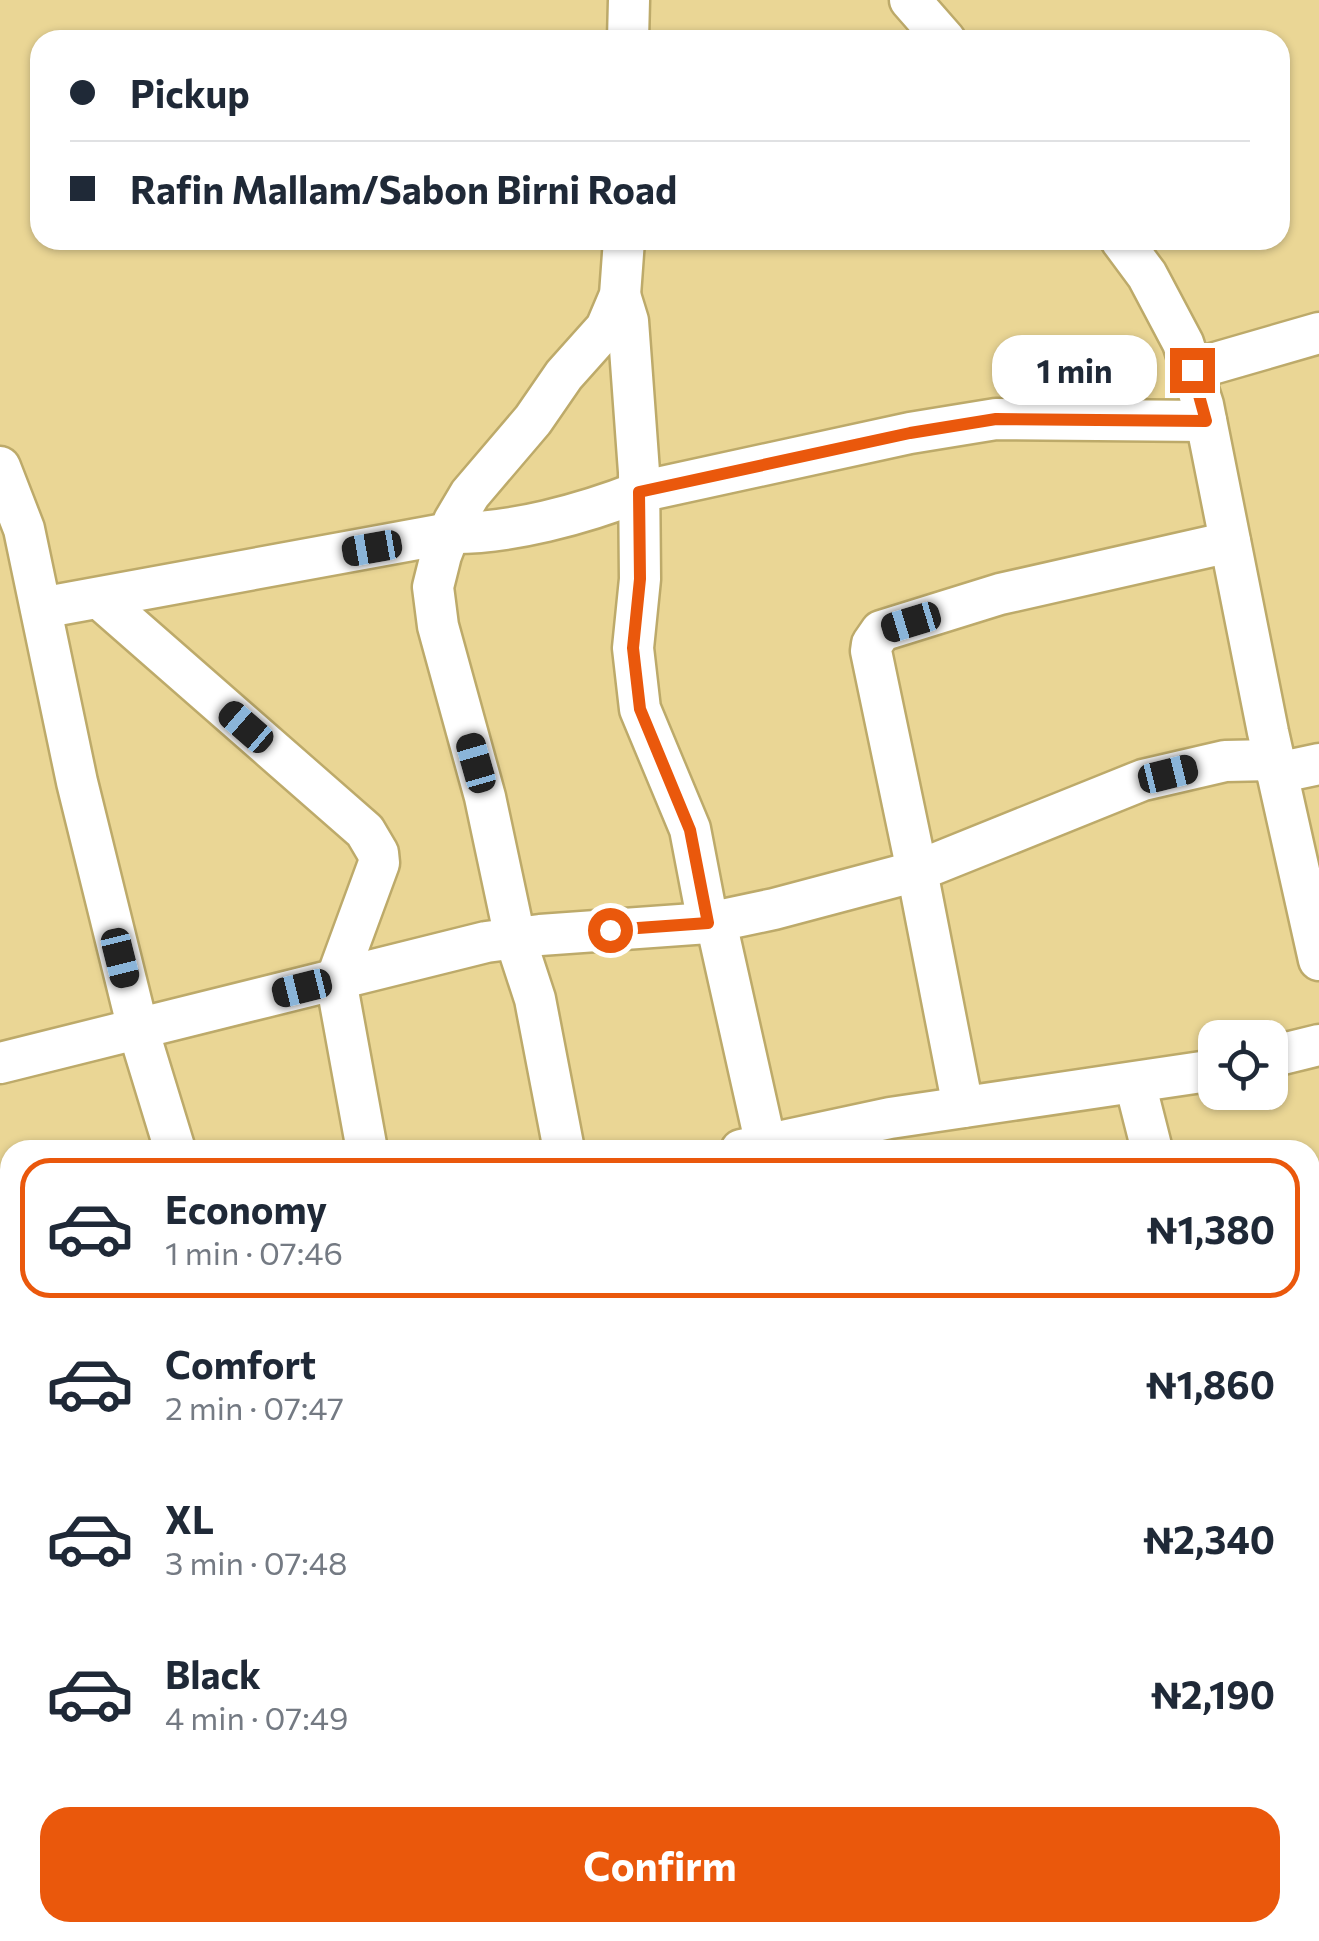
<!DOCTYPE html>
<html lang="en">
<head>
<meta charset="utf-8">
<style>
  body { margin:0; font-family:Commissioner,sans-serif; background:#f6f6f7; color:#1f2937; height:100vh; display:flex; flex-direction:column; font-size:38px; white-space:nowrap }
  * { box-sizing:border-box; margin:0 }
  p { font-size:32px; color:#747a83 }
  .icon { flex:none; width:55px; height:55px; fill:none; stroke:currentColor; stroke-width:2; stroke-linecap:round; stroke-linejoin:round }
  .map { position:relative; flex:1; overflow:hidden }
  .panel { position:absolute; left:0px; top:1140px; width:1320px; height:802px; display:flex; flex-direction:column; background:#fff; border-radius:30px 30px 0 0; box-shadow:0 2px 8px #0004 }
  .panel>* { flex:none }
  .hud { position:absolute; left:30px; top:30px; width:1260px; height:220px; border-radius:30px; box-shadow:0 2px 8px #0004; display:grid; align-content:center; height:220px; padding:0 40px; background:#fff }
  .tools { position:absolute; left:1198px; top:1020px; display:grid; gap:20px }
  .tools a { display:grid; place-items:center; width:90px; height:90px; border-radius:20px; background:#fff; box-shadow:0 2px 8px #0004; font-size:50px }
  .end { position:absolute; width:45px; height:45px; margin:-22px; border:12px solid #ea580c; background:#fff; box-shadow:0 0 0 5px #fff }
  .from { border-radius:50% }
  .bubble { position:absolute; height:70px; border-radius:30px; background:#fff; box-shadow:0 2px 8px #0004; font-size:32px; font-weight:700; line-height:70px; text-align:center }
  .car { position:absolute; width:30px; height:60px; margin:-30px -15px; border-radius:12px; box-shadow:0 0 8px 2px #0007; background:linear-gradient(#222 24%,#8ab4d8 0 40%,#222 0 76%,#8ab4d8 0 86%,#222 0) }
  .hud b { display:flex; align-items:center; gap:35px; height:95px; font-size:38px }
  .hud b+b { border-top:2px solid #e0e1e3 }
  .hud i { width:25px; height:25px; background:#1f2937 }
  ul { padding:18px 0 0; list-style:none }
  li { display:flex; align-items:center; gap:30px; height:140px; margin:0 20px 15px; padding:0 20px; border:5px solid transparent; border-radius:30px }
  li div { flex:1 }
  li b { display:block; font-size:38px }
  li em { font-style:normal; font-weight:700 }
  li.selected { border-color:#ea580c }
  li>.icon { width:90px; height:90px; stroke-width:1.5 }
  .action { display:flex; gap:20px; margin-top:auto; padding:20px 40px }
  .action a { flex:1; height:115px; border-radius:30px; background:#ea580c; color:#fff; font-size:40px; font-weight:700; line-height:115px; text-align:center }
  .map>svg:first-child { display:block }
</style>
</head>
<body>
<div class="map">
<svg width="1319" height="1941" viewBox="0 0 1319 1941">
  <rect width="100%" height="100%" fill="#ead695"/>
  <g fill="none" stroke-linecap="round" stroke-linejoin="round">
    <g stroke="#bdaa6a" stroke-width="45">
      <g id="minor">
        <polyline points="910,0 945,40"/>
        <polyline points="628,40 629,0"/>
        <polyline points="1121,240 1147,275 1183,343 1203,405 1268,732 1319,960"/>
        <polyline points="620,295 628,321 639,472 640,579 633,648 640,709 690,829 708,923"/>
        <polyline points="1191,370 1319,333"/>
        <polyline points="0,467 24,529 77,782 138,1029 175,1150"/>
        <polyline points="99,598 365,831 378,853 379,863 336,980 367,1150"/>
        <path d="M 41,608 L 450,533 C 510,534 583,514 639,492 L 910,433 L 996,419 L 1206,421"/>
        <polyline points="1277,773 1319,764"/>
        <polyline points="716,922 767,1150"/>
        <polyline points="1270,1057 1319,1045"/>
        <polyline points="0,1063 486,942 540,935 708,923 774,909 917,871 1143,780 1225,761 1274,760"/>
        <polyline points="1135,1083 1152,1150"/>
        <polyline points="963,1107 917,871 871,651 872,644 881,631 1000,594 1230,542"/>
        <polyline points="564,1150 535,999 515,938 485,797 438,626 433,587 441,555 454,521 470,494 533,420 564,375 606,328 620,295 624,240"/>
        <polyline points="741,1150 890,1118 1215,1070"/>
        <polyline points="1310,1238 1319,1236"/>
        <polyline points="0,1339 10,1336"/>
        <polyline points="1310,1540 1319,1538"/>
        <polyline points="1310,1772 1319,1770"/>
        <polyline points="0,1775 10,1773"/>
        <polyline points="355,1932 357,1941"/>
        <polyline points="549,1932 551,1941"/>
        <polyline points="940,1932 942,1941"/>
        <polyline points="1128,1932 1130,1941"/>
        <polyline points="1255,1932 1257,1941"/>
        <polyline points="733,1937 750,1932"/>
        <polyline points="658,1941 694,1932"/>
      </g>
    </g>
    <use href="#minor" stroke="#fff" stroke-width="40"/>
  </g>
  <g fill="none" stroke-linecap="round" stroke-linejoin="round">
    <polyline stroke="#ea580c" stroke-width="12" points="610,930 708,923 690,830 640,709 633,648 640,579 639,492 910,433 996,419 1206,421 1192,370"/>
  </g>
</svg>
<div class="tools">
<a><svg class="icon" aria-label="locate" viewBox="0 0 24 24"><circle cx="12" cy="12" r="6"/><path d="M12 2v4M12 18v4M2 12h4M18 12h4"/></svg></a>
</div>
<i class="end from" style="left:610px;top:930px"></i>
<i class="end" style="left:1192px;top:370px"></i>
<div class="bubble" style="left:992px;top:335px;width:165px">1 min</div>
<i class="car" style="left:372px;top:548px;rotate:260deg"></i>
<i class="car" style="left:911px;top:622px;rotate:253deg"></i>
<i class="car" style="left:246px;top:727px;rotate:311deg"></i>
<i class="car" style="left:476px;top:763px;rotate:344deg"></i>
<i class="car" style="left:1168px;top:774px;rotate:76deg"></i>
<i class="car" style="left:120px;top:958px;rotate:166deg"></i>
<i class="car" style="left:302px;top:988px;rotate:256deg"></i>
<div class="hud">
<b><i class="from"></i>Pickup</b>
<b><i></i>Rafin Mallam/Sabon Birni Road</b>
</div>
<section class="panel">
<ul>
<li class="selected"><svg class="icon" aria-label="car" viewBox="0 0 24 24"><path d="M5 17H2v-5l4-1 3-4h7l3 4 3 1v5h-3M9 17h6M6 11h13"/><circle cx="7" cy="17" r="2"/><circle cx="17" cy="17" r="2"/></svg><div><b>Economy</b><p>1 min · 07:46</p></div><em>₦1,380</em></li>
<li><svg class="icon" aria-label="car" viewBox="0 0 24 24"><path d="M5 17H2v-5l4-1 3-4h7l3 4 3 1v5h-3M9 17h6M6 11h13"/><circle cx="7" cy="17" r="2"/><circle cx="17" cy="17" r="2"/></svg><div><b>Comfort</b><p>2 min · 07:47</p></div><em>₦1,860</em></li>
<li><svg class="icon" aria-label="car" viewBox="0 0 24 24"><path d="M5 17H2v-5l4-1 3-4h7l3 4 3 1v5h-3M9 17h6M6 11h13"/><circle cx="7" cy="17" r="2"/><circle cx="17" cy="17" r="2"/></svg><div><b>XL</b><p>3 min · 07:48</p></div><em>₦2,340</em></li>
<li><svg class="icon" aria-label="car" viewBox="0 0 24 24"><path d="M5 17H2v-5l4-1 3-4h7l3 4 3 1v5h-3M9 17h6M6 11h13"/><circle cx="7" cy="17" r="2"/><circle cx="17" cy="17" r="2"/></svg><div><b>Black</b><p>4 min · 07:49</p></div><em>₦2,190</em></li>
</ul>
<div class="action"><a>Confirm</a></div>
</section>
</div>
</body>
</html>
